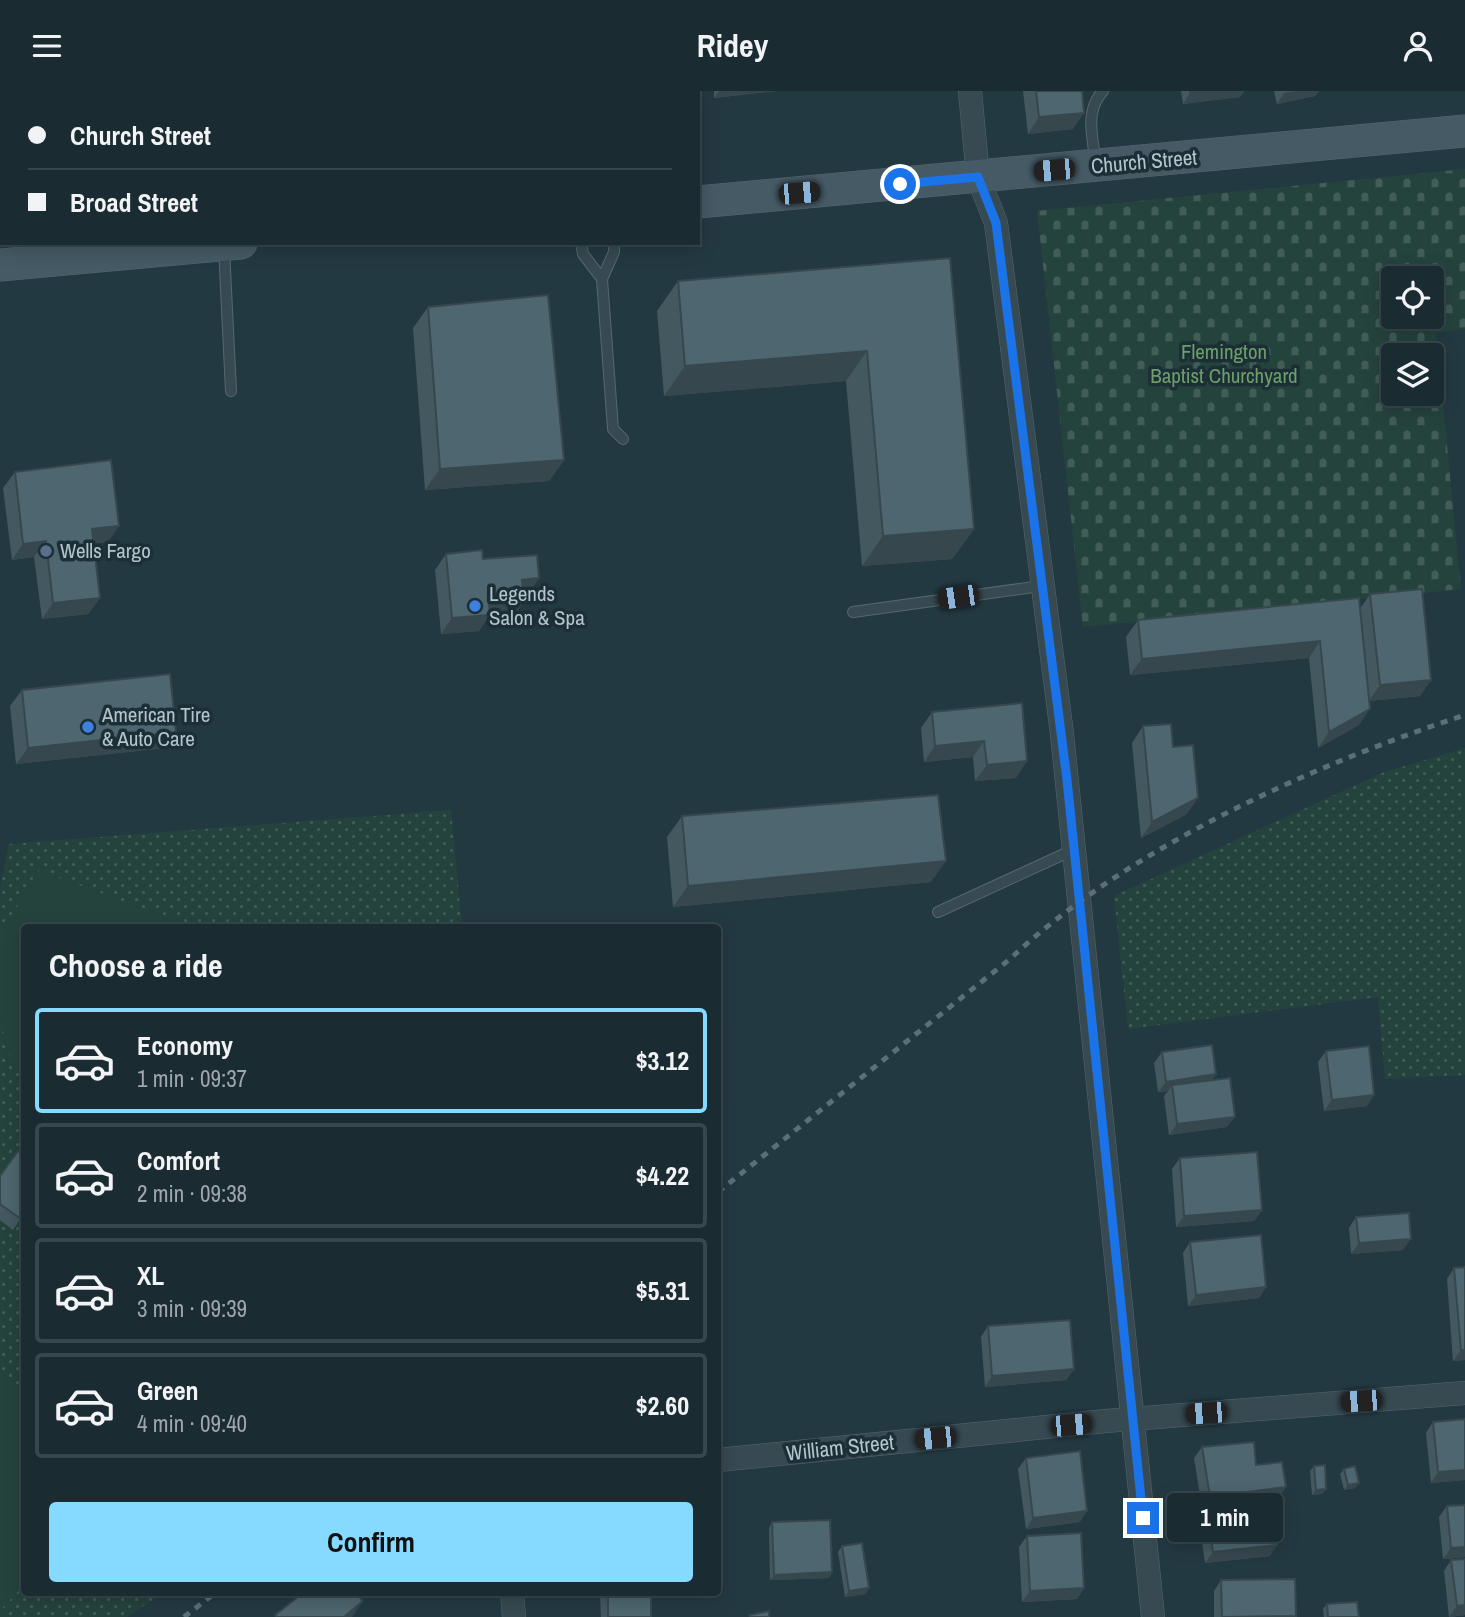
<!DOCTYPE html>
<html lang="en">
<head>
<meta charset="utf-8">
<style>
  body { margin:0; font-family:"Archivo Narrow",sans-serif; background:#27373e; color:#f1f3f6; height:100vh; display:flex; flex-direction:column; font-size:26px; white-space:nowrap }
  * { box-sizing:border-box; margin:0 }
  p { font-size:23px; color:#9fa7ac }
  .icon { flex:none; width:38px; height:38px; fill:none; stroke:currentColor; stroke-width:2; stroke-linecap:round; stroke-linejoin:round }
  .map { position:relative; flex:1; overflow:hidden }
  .drawer { position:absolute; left:21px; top:833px; width:700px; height:672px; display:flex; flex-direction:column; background:#1a2b32; border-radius:7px; box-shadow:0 4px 18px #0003,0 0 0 2px #38474d }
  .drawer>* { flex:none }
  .hud { position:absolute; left:0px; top:0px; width:700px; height:154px; box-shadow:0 4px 18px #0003,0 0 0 2px #38474d; display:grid; align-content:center; height:154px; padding:0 28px; background:#1a2b32 }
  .tools { position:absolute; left:1381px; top:175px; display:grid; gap:14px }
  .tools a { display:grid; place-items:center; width:63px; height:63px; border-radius:7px; background:#1a2b32; box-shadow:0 4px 18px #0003,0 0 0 2px #38474d; font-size:35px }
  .end { position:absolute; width:32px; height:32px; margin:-16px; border:9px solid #1a73e8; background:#fff; box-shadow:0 0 0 4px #fff }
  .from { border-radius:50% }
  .bubble { position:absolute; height:49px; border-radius:7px; background:#1a2b32; box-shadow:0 4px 18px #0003,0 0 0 2px #38474d; font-size:23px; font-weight:700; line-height:49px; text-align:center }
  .car { position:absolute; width:21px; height:42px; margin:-21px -10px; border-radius:9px; box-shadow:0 0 5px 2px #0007; background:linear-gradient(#222 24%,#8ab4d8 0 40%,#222 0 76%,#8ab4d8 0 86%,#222 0) }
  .hud b { display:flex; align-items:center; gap:24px; height:66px; font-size:26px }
  .hud b+b { border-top:2px solid #38474d }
  .hud i { width:18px; height:18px; background:#f1f3f6 }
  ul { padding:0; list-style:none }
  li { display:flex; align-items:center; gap:21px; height:105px; margin:0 14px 10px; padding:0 14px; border:4px solid #38474d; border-radius:7px }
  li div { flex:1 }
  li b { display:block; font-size:26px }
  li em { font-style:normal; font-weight:700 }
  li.selected { border-color:#86d9ff }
  li>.icon { width:63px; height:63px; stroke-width:1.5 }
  h2 { padding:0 28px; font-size:32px; line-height:84px }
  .primary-button { display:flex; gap:14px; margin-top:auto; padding:14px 28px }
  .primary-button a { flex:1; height:80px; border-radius:7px; background:#86d9ff; color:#111; font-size:28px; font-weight:700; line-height:80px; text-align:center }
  header { display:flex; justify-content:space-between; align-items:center; height:91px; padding:0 28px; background:#1a2b32; font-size:32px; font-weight:700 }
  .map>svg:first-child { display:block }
</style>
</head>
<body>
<header><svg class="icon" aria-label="menu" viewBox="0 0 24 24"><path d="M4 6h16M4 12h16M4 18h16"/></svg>Ridey<svg class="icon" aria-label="person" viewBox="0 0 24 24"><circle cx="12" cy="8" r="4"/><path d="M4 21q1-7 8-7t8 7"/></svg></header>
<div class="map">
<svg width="1465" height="1526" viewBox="0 0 1465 1526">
  <defs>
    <pattern id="green-dots" width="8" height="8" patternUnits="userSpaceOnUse" patternTransform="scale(1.75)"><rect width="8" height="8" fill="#25433d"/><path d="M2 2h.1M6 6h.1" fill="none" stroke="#425c58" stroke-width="1.8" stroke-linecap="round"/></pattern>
    <pattern id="cemetery-stones" width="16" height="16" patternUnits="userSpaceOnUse" patternTransform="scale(1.75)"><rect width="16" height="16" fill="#25433d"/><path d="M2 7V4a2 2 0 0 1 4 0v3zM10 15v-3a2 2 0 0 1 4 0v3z" fill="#425c58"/></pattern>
  </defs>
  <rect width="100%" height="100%" fill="#233942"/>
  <g fill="url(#green-dots)">
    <polygon points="1465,657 1465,984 1385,988 1378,906 1128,938 1114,805 1382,682"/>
    <polygon points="451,719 462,836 24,836 24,1502 163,1502 127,1526 0,1526 0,797 9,753"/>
  </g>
  <path fill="url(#cemetery-stones)" fill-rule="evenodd" d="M 1465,78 L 1465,238 L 1436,242 L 1461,498 L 1083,536 L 1037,120 ZM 1393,187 L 1432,187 L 1432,226 L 1393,226 ZM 1393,264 L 1432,264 L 1432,303 L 1393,303 Z"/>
  <g fill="#25433d">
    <polygon points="38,779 194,836 24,836 24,983 6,958 0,924 0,846"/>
    <polygon points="0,1279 24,1303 24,1494 0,1520"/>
  </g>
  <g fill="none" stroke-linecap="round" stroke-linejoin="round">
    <g stroke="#55676f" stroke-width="12">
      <g id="lane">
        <path d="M 1096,73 C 1093,48 1084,20 1103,0"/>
        <polyline points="581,152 583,163 602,188 614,161 614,152"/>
        <polyline points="224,157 231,300"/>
        <polyline points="602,188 613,338 623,348"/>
        <polyline points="853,521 1041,495"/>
        <polyline points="938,821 1075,758"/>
      </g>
    </g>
    <g stroke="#55676f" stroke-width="24">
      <g id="street">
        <polyline points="970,0 978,86 996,132 1062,643 1153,1526"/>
        <polyline points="718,1369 1106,1330 1465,1302"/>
        <polyline points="512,1502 514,1526"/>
      </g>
    </g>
    <g stroke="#55676f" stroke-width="33">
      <g id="secondary">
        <polyline points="698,111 1465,40"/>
        <polyline points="0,174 241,152"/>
      </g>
    </g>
    <use href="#lane" stroke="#374a51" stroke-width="10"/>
    <use href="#street" stroke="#374a51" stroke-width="23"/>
    <use href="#secondary" stroke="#455a65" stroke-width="32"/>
    <g stroke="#597079" stroke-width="5" stroke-dasharray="7 7" stroke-linecap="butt">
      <path d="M 718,1101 L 1010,868 C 1128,757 1312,674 1465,624"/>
      <polyline points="184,1526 215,1502"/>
    </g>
  </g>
  <g fill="#43585f">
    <polygon points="0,0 148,0 147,2 2,2 2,25 0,23"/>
    <polygon points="714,0 776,0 714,7"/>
    <polygon points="1023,0 1082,0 1073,38 1028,43"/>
    <polygon points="1181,0 1244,0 1240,6 1183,13"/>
    <polygon points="1274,0 1319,0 1315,5 1277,13"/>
    <polygon points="950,167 974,438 952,468 862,475 846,290 664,305 657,220 678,190"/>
    <polygon points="428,216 564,369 549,390 425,399 413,237"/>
    <polygon points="15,381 108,451 93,453 100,507 88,523 42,528 34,466 12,469 3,397"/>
    <polygon points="446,463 483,468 539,487 528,503 524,504 524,510 513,526 487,528 479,540 441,543 435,479"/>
    <polygon points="1370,503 1431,589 1420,605 1369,610 1359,634 1318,657 1309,567 1130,584 1126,546 1138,529 1360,518"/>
    <polygon points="22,599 176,641 165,657 16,673 10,615"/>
    <polygon points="1022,612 1016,687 975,690 973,666 924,671 921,637 932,621"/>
    <polygon points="1143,635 1173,656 1187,723 1141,747 1132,652"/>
    <polygon points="682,725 931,791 673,816 667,746"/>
    <polygon points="1326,960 1367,1015 1324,1020 1318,971"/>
    <polygon points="1162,961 1216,983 1212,989 1227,1036 1169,1044 1164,1005 1168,1000 1158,1001 1154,972"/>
    <polygon points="1180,1067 1262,1119 1254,1130 1176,1136 1172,1078"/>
    <polygon points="0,1085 24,1122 13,1139 0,1129"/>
    <polygon points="1356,1126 1403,1159 1351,1163 1349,1137"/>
    <polygon points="1190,1151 1266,1196 1259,1207 1188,1215 1183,1162"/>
    <polygon points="1465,1176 1465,1269 1453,1270 1447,1188 1454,1177"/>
    <polygon points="988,1235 1074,1278 1066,1289 985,1296 981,1246"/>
    <polygon points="1465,1328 1465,1389 1431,1392 1426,1342 1433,1331"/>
    <polygon points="1202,1356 1256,1374 1286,1396 1278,1407 1202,1417 1194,1367"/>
    <polygon points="1026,1367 1080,1431 1026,1438 1018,1378"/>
    <polygon points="1314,1375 1326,1398 1322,1403 1312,1404 1310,1380"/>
    <polygon points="1344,1378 1355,1397 1344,1399 1340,1383"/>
    <polygon points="1447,1415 1465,1466 1443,1468 1439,1426"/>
    <polygon points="772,1431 832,1481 829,1487 770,1489 769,1437"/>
    <polygon points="1209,1433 1270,1465 1205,1472 1201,1444"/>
    <polygon points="1027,1445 1084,1497 1077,1508 1022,1511 1019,1456"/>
    <polygon points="842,1455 866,1503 845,1506 838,1461"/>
    <polygon points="1451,1469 1465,1524 1449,1526 1444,1480"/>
    <polygon points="1221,1489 1295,1526 1214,1526 1214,1500"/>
    <polygon points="603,1502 651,1502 651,1526 601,1526 600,1505"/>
    <polygon points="1327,1513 1359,1526 1324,1526 1323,1518"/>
  </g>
  <g fill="#37474e">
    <polygon points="75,0 148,0 147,2 59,2"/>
    <polygon points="719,0 776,0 714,7"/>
    <polygon points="1207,0 1244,0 1240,6 1183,13 1190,2"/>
    <polygon points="1295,0 1319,0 1315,5 1277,13 1284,2"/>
    <polygon points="1084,22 1073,38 1028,43 1039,26"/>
    <polygon points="867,260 846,290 664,305 685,275"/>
    <polygon points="564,369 549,390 425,399 440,378"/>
    <polygon points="119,435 108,451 80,454 92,438"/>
    <polygon points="974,438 952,468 862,475 883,445"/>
    <polygon points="46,450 34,466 12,469 23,453"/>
    <polygon points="539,487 528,503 511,505 522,489"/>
    <polygon points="100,507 88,523 42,528 53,512"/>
    <polygon points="524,510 513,526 487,528 479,540 441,543 452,527 489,513"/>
    <polygon points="1320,550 1309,567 1130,584 1142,568"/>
    <polygon points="1431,589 1420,605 1369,610 1380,594"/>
    <polygon points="1370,618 1359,634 1318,657 1329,641"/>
    <polygon points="176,641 165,657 16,673 28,657"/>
    <polygon points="984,650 973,666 924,671 935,655"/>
    <polygon points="1027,670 1016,687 975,690 987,674"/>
    <polygon points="1198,707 1187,723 1141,747 1152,731"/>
    <polygon points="946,770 931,791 673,816 688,795"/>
    <polygon points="1216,983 1209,994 1172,994 1168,1000 1158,1001 1166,991"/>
    <polygon points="1374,1004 1367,1015 1324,1020 1332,1009"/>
    <polygon points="1235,1026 1227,1036 1169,1044 1177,1033"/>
    <polygon points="1262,1119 1254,1130 1176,1136 1184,1125"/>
    <polygon points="1411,1148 1403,1159 1351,1163 1359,1152"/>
    <polygon points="1266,1196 1259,1207 1188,1215 1196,1204"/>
    <polygon points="1461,1259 1465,1259 1465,1269 1453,1270"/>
    <polygon points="1074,1278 1066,1289 985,1296 992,1285"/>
    <polygon points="1465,1379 1465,1389 1431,1392 1438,1381"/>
    <polygon points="1359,1392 1355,1397 1344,1399 1348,1394"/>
    <polygon points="1286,1396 1278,1407 1202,1417 1210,1406"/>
    <polygon points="1326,1398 1322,1403 1312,1404 1316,1399"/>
    <polygon points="1087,1420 1080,1431 1026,1438 1033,1427"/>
    <polygon points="1277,1454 1270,1465 1205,1472 1213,1461"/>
    <polygon points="1465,1456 1465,1466 1443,1468 1451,1457"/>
    <polygon points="832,1481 829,1487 770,1489 774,1484"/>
    <polygon points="869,1497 866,1503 845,1506 849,1500"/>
    <polygon points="1084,1497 1077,1508 1022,1511 1030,1500"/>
    <polygon points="363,1510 352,1526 344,1526"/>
    <polygon points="1465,1514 1465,1524 1449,1526 1457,1515"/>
  </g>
  <g fill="#4e666f" stroke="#37474e" stroke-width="2">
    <polygon points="12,0 75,0 59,2 14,2"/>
    <polygon points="1036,0 1082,0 1084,22 1039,26"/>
    <polygon points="1190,0 1207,0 1190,2"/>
    <polygon points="950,167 974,438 883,445 867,260 685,275 678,190"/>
    <polygon points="548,204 564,369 440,378 428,216"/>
    <polygon points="111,369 119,435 92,438 100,507 53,512 46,450 23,453 15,381"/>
    <polygon points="482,459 483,468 537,464 539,487 522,489 524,510 489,513 490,524 452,527 446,463"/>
    <polygon points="1422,498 1431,589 1380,594 1370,503"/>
    <polygon points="1359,507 1370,618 1329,641 1320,550 1142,568 1138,529"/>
    <polygon points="170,583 176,641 28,657 22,599"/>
    <polygon points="1022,612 1027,670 987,674 984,650 935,655 932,621"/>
    <polygon points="1171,633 1173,656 1193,654 1198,707 1152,731 1143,635"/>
    <polygon points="938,704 946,770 688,795 682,725"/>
    <polygon points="1212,954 1216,983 1166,991 1162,961"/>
    <polygon points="1369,955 1374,1004 1332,1009 1326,960"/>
    <polygon points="1230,987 1235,1026 1177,1033 1172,994"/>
    <polygon points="18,1060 24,1064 24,1122 21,1128 0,1113 0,1085"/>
    <polygon points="1257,1061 1262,1119 1184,1125 1180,1067"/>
    <polygon points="1409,1122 1411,1148 1359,1152 1356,1126"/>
    <polygon points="1261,1144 1266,1196 1196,1204 1190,1151"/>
    <polygon points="1465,1176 1465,1259 1461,1259 1454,1177"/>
    <polygon points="1070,1229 1074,1278 992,1285 988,1235"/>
    <polygon points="1465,1328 1465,1379 1438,1381 1433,1331"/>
    <polygon points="1254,1351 1256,1374 1282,1371 1286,1396 1210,1406 1202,1356"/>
    <polygon points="1080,1360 1087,1420 1033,1427 1026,1367"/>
    <polygon points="1325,1374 1326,1398 1316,1399 1314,1375"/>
    <polygon points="1355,1375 1359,1392 1348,1394 1344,1378"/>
    <polygon points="1465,1414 1465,1456 1451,1457 1447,1415"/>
    <polygon points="1274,1425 1277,1454 1213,1461 1209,1433"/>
    <polygon points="830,1429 832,1481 774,1484 772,1431"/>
    <polygon points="1081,1442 1084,1497 1030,1500 1027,1445"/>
    <polygon points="862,1452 869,1497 849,1500 842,1455"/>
    <polygon points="1465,1468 1465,1514 1457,1515 1451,1469"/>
    <polygon points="1295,1488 1296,1525 1222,1526 1221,1489"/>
    <polygon points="303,1502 356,1502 363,1510 344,1526 277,1526 275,1524"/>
    <rect x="608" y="1502" width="43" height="24"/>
    <polygon points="1357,1511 1359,1526 1328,1526 1327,1513"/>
    <polygon points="769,1520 769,1526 750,1526 750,1524"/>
  </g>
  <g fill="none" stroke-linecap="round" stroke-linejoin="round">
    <polyline stroke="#1a73e8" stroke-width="9" points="900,93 978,86 996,132 1067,689 1143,1427"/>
  </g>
  <circle fill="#5c6f8a" stroke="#1c2f37" stroke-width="2.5" cx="46" cy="460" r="7"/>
  <g fill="#3f7fe0" stroke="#1c2f37" stroke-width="2.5">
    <circle cx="475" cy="515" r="7"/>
    <circle cx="88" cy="636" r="7"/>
  </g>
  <g text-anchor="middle" stroke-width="7" stroke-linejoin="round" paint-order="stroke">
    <g font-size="21" fill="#b4c4cc" stroke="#1c2f37">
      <text transform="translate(1144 71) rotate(-5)" y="7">Church Street</text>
      <text transform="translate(840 1357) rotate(-6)" y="7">William Street</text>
    </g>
    <g font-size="21" fill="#6d9f69" stroke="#1c2f37">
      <text x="1224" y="268">Flemington<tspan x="1224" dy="24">Baptist Churchyard</tspan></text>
    </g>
    <g font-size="21" fill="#b4c4cc" stroke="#1c2f37" text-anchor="start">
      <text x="60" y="467">Wells Fargo</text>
      <text x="489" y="510">Legends<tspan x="489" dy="24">Salon &amp; Spa</tspan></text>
      <text x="102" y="631">American Tire<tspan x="102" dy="24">&amp; Auto Care</tspan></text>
    </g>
  </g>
</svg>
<div class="tools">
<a><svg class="icon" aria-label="locate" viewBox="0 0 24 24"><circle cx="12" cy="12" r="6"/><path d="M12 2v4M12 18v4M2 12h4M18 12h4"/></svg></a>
<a><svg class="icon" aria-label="layers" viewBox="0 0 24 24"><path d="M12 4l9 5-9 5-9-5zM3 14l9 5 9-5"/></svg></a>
</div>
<i class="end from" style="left:900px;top:93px"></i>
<i class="end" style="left:1143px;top:1427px"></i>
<div class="bubble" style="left:1167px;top:1402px;width:116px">1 min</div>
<i class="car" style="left:1054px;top:79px;rotate:265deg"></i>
<i class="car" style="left:799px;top:102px;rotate:85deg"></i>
<i class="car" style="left:958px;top:506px;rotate:262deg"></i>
<i class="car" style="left:1361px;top:1310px;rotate:266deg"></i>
<i class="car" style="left:1206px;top:1322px;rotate:266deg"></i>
<i class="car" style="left:1071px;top:1334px;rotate:85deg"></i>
<i class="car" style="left:935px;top:1347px;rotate:264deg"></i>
<div class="hud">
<b><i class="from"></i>Church Street</b>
<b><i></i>Broad Street</b>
</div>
<section class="drawer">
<h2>Choose a ride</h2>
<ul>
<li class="selected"><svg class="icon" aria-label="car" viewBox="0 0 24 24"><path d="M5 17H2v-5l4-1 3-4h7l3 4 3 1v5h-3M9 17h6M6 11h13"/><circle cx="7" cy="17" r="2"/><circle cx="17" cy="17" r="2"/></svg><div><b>Economy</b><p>1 min · 09:37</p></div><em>$3.12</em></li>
<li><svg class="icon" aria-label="car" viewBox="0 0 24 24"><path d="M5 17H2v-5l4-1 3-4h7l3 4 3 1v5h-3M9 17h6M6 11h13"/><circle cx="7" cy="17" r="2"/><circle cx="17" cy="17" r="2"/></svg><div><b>Comfort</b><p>2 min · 09:38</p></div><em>$4.22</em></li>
<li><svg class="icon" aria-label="car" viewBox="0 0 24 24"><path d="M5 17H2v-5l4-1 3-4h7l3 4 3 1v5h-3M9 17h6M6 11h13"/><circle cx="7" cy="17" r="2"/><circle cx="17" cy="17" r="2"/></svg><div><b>XL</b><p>3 min · 09:39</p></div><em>$5.31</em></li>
<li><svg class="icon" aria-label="car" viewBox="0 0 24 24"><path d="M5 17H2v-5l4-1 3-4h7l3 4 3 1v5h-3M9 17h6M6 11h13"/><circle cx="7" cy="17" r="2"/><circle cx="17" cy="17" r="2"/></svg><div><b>Green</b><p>4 min · 09:40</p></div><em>$2.60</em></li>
</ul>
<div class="primary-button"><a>Confirm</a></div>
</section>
</div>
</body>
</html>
